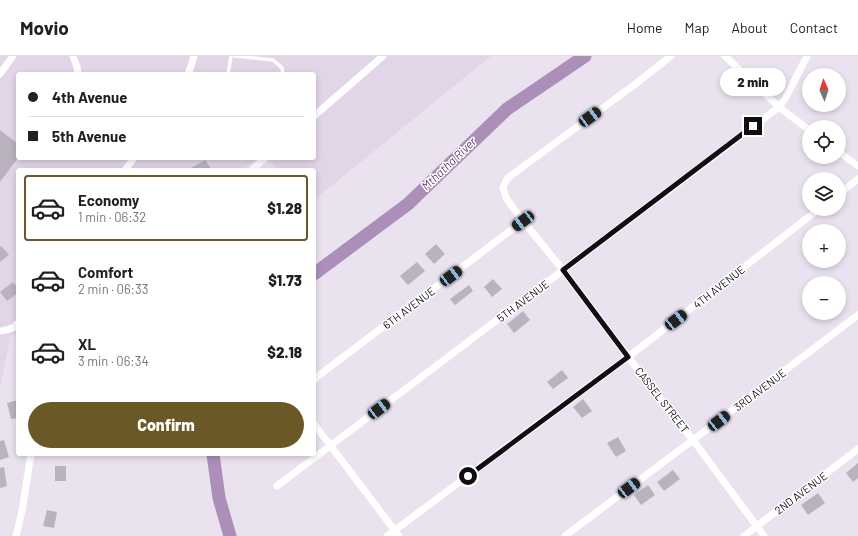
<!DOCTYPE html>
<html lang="en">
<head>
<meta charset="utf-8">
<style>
  body { margin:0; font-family:Barlow,sans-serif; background:#f6f6f6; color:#202124; height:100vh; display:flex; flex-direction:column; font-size:15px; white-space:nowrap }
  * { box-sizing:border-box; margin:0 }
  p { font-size:13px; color:#757577 }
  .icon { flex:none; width:22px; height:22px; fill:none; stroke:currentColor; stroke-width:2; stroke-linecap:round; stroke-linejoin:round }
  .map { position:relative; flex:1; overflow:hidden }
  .drawer { position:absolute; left:16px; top:112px; width:300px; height:288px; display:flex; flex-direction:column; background:#fff; border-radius:4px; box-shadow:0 2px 6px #0003 }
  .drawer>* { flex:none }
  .banner { position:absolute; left:16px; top:16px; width:300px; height:88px; border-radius:4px; box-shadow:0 2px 6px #0003; display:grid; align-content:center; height:88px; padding:0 12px; background:#fff }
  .needle { width:26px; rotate:357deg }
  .tools { position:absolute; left:802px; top:12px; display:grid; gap:8px }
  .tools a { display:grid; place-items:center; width:44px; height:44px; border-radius:50%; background:#fff; box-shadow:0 2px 6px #0003; font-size:20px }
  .end { position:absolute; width:18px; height:18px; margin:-9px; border:5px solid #110e12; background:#fff; box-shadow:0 0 0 2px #fff }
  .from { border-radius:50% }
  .bubble { position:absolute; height:28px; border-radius:14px; background:#fff; box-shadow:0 2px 6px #0003; font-size:13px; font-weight:800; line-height:28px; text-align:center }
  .car { position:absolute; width:12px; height:24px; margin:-12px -6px; border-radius:5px; box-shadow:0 0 3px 1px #0007; background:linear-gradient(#222 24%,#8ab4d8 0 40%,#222 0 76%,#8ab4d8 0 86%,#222 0) }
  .banner b { display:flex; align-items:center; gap:14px; height:38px; font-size:15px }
  .banner b+b { border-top:1px solid #e0e0e0 }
  .banner i { width:10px; height:10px; background:#202124 }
  ul { padding:7px 0 0; list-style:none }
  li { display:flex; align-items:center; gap:12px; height:66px; margin:0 8px 6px; padding:0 4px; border:2px solid transparent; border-radius:4px }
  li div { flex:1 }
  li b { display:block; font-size:15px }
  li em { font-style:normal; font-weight:800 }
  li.selected { border-color:#6a5927 }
  li>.icon { width:36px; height:36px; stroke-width:1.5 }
  .primary-button { display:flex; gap:8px; margin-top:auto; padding:8px 12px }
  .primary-button a { flex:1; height:46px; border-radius:24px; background:#6a5927; color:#fff; font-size:16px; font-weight:800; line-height:46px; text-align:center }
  header { display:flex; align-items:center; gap:24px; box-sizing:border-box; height:56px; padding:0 20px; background:#fff; border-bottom:1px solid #e0e0e0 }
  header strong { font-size:19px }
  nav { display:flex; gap:22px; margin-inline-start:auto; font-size:14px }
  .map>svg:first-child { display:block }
</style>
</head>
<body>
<header>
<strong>Movio</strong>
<nav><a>Home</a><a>Map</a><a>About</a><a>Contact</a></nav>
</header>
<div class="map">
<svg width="858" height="480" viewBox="0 0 858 480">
  <rect width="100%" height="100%" fill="#ebe2ef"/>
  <polygon fill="#e2d5e8" points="0,0 491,0 314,144 314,114 277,114 266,102 314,102 314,18 18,18 18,102 257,102 243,114 18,114 18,279 11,278 0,333"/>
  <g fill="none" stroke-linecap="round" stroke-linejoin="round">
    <g stroke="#ab8fb8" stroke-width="13">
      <polyline points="314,218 408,148 507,53 585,0"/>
      <polyline points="213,398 219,442 230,480"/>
    </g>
  </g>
  <g fill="#bbb2bf">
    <polygon points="0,74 18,88 18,102 0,126"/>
    <polygon points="205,104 212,114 188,114"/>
    <polygon points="436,188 445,198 434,208 425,198"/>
    <polygon points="1,190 9,199 0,206 0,191"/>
    <polygon points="417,206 425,215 408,229 400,220"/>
    <polygon points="493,223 502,233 492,241 484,231"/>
    <polygon points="13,226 18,232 18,237 7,245 0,236"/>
    <polygon points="469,229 473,235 455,249 450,243"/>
    <polygon points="523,255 530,264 514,277 507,268"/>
    <polygon points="562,314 568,322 553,333 547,326"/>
    <polygon points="583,343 592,355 582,362 573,351"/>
    <polygon points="18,344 18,362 11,363 7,347"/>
    <polygon points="618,381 626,395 616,401 607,387"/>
    <polygon points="4,384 9,401 0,404 0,385"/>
    <polygon points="858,407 858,422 853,426 846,417"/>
    <rect x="55" y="410" width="11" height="15"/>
    <polygon points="4,411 7,430 0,432 0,412"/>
    <polygon points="673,414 680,423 664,435 657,426"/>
    <polygon points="648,429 655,439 641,449 634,439"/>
    <polygon points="818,437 825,447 808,459 801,449"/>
    <polygon points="47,454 57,456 54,472 43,470"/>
  </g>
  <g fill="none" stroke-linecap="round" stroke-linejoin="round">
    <g stroke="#fff" stroke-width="3.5">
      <polyline points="235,0 273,4 282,12 283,18"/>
      <polyline points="228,18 231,0"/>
    </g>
    <g stroke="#fff" stroke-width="7">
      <polyline points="73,0 77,11 78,18"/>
      <polyline points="671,0 634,29 513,118 507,123 503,131 506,142 523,165 563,214 628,301 693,384 764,480"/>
      <polyline points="725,0 779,51 809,74"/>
      <polyline points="0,18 13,0"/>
      <polyline points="188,18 191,10 194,0"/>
      <polyline points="314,60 383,0"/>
      <polyline points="839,96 858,110"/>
      <polyline points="125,114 134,102"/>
      <polyline points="252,114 265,102"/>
      <polyline points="839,138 858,123"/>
      <path d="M 0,275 C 7,274 14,273 18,267"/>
      <polyline points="314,324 318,320 523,165"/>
      <polyline points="314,368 399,480"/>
      <polyline points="277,430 779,51 785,43 807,0"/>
      <polyline points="16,480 22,455 31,398"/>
      <polyline points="387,480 628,301 819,153"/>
      <polyline points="565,480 693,384 858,259"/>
      <polyline points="744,480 858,393"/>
    </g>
  </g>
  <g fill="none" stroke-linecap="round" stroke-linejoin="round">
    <polyline stroke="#110e12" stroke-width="5" points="468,420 628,301 563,214 753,70"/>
  </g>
  <g text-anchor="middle" stroke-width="3" stroke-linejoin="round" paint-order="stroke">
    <g font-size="11" fill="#110e12" stroke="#fff">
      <text transform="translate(719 231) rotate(-38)" y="4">4TH AVENUE</text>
      <text transform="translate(523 245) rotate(-37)" y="4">5TH AVENUE</text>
      <text transform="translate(409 252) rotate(-37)" y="4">6TH AVENUE</text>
      <text transform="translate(760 334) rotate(-37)" y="4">3RD AVENUE</text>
      <text transform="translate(662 344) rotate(52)" y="4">CASSEL STREET</text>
      <text transform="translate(801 437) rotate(-37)" y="4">2ND AVENUE</text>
    </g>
    <g font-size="12" font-style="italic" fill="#674177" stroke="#fff">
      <text transform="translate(449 108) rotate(-44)" y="4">Mthatha River</text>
    </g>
  </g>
</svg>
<div class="tools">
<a><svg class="needle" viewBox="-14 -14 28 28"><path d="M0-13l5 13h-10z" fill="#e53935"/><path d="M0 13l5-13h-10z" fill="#757577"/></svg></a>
<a><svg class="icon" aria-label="locate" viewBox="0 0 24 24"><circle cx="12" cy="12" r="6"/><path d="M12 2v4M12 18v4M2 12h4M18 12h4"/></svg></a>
<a><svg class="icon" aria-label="layers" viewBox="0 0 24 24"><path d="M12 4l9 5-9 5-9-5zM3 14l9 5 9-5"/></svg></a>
<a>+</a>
<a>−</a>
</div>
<i class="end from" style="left:468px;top:420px"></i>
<i class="end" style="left:753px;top:70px"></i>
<div class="bubble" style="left:720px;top:12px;width:66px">2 min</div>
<i class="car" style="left:590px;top:61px;rotate:54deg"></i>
<i class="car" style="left:523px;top:165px;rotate:233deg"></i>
<i class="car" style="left:451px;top:220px;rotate:53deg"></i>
<i class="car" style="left:676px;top:264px;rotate:52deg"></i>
<i class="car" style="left:379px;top:353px;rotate:53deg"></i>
<i class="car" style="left:719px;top:365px;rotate:52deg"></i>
<i class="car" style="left:629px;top:432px;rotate:53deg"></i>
<div class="banner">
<b><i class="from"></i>4th Avenue</b>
<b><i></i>5th Avenue</b>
</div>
<section class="drawer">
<ul>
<li class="selected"><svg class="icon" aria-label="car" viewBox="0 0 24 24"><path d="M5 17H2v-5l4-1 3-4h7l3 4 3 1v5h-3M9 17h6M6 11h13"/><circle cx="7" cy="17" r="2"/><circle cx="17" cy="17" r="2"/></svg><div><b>Economy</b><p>1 min · 06:32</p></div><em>$1.28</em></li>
<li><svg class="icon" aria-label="car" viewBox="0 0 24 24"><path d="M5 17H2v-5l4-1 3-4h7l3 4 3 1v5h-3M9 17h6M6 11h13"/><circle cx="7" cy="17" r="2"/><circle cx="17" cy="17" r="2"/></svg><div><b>Comfort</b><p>2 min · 06:33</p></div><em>$1.73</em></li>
<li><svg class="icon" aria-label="car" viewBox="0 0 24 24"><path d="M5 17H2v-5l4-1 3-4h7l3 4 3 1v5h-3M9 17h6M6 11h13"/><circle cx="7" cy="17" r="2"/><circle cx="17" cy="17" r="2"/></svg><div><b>XL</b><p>3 min · 06:34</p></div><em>$2.18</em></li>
</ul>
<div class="primary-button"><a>Confirm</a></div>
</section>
</div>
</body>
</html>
